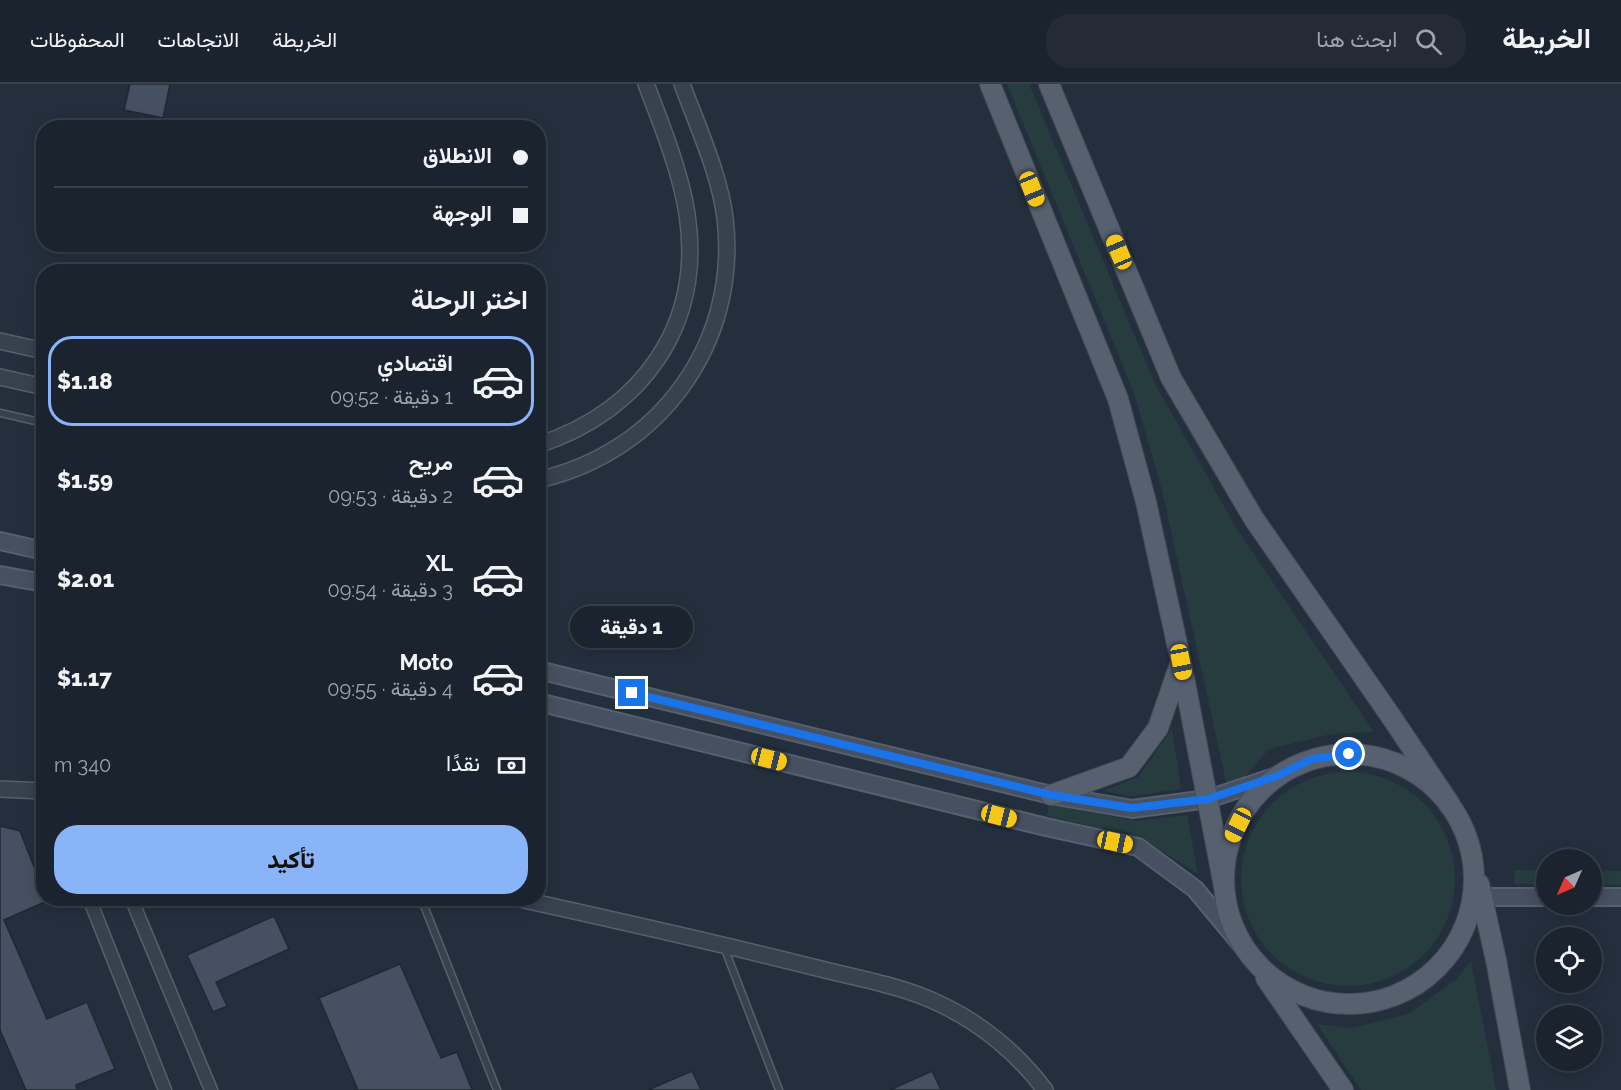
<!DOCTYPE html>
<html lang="ar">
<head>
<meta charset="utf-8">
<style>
  body { margin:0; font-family:Raleway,Vazirmatn,sans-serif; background:#242b36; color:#f1f3f6; direction:rtl; height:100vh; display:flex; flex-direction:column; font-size:22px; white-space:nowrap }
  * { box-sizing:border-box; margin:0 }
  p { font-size:20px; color:#a0a4aa }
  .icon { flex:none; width:33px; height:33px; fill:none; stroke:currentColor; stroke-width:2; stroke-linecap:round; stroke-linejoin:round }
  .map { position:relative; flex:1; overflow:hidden; direction:ltr }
  .sheet { position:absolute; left:36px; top:180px; width:510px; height:642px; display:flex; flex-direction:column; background:#1b232e; border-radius:24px; box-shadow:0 3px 15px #0003,0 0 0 2px #39404a; direction:rtl }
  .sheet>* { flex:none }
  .top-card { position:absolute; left:36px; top:36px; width:510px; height:132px; border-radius:24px; box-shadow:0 3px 15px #0003,0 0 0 2px #39404a; direction:rtl; display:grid; align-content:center; height:132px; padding:0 18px; background:#1b232e }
  .needle { width:39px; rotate:225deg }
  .controls { position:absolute; left:1536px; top:765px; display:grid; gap:12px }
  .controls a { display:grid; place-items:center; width:66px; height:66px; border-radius:50%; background:#1b232e; box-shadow:0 3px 15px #0003,0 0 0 2px #39404a; font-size:30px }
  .end { position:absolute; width:27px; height:27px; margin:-14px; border:8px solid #1a73e8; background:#fff; box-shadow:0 0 0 3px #fff }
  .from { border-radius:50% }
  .bubble { position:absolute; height:42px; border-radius:21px; background:#1b232e; box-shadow:0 3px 15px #0003,0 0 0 2px #39404a; font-size:20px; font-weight:800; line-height:42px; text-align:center; direction:rtl }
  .car { position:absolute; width:18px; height:36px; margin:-18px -9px; border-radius:8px; box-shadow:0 0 4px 2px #0007; background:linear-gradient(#f5c518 24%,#345 0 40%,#f5c518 0 76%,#345 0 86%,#f5c518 0) }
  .top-card b { display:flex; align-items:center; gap:21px; height:57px; font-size:22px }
  .top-card b+b { border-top:2px solid #39404a }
  .top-card i { width:15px; height:15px; background:#f1f3f6 }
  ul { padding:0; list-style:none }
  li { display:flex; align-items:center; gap:18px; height:90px; margin:0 12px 9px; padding:0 6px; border:3px solid transparent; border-radius:24px }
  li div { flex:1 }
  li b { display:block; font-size:22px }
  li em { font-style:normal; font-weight:800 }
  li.selected { border-color:#8ab4f8 }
  li>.icon { width:54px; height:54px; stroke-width:1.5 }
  h2 { padding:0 18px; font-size:27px; line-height:72px }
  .pay { display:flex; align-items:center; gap:15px; height:66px; padding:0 18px; font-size:22px }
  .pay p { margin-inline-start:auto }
  .action { display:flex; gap:12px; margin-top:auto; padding:12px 18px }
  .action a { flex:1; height:69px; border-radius:24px; background:#8ab4f8; color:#111; font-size:24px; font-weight:800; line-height:69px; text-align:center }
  header { display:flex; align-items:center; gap:36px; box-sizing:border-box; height:84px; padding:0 30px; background:#1b232e; border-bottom:2px solid #39404a }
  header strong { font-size:28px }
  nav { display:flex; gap:33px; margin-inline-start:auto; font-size:21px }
  .search { width:420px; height:54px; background:#242b36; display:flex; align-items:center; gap:15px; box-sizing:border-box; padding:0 21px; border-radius:24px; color:#a0a4aa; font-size:22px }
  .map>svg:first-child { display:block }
</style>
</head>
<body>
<header>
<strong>الخريطة</strong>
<div class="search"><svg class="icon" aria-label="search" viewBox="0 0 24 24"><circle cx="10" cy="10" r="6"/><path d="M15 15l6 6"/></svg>ابحث هنا</div>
<nav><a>الخريطة</a><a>الاتجاهات</a><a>المحفوظات</a></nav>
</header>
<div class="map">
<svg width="1621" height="1006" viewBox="0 0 1621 1006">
  <rect width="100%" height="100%" fill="#242f3e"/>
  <g fill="#263c3f">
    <polygon points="1007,0 1029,0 1155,300 1237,445 1374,648 1332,650 1269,665 1229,711 1162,406 1134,309"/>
    <polygon points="1172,645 1181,705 1133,712 1103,707 1138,693"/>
    <circle cx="1348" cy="795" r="107"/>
    <polygon points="1049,720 1136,737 1187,731 1198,790 1140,753 1047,732"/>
    <polygon points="1514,786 1546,787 1546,800 1515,800"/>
    <rect x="1592" y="787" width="29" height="14"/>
    <polygon points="1471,877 1496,1006 1361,1006 1317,940 1352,944 1408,930 1456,896"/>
  </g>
  <g fill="#455162" stroke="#1f2835" stroke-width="1.5">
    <polygon points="130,0 170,0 163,34 124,26"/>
    <polygon points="0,742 20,747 44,808 44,814 46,814 47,817 4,836 47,935 87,918 115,985 76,1001 77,1006 26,1006 0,946"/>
    <polygon points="274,832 289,865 216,898 227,922 213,928 187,871"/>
    <polygon points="400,880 441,974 457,968 472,1006 358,1006 319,914"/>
    <polygon points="692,987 701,1006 648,1006"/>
    <polygon points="932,987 941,1006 890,1006"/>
  </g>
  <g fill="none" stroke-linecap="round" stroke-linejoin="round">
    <g stroke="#565f6c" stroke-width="9">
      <g id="service">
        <polyline points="0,329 44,339"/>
        <polyline points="421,814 497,1006"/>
        <polyline points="724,863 779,1006"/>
      </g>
    </g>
    <g stroke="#565f6c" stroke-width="15">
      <g id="minor">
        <polyline points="89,814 165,1006"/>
        <polyline points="131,814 211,1006"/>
      </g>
    </g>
    <g stroke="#565f6c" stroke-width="18">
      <g id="tertiary">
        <polyline points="0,257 44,267"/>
        <polyline points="0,293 44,303"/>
        <path d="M 538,361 C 642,327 704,241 687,130 C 681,89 661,39 646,0"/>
        <path d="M 538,396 C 660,369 740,258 725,134 C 720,91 697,41 682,0"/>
        <polyline points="0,705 44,707"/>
        <path d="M 515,814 C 615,836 714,858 813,883 C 855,894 901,901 940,920 C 981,939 1018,970 1045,1006"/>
      </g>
    </g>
    <g stroke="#565f6c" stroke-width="20">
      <g id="secondary">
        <polyline points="0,457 44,467"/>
        <polyline points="0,491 44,499"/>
        <polyline points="538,586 1051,711 1132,725 1208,715 1277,692"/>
        <polyline points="538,618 1046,743 1138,763 1195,805 1245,865"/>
        <polyline points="1482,813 1546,813"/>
        <polyline points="1592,813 1621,813"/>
      </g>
    </g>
    <g stroke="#414a57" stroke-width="22">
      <g id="primary">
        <polyline points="990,0 1118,315 1146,418 1181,578 1224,802"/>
        <polyline points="1049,0 1171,294 1254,435 1390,631 1449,719"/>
        <circle cx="1349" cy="795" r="125"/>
        <polyline points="1051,711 1129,683 1158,644 1180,580"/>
        <polyline points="1479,800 1496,876 1520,1006"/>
        <polyline points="1266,894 1343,1006"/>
      </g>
    </g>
    <use href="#service" stroke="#38414e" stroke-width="6"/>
    <use href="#minor" stroke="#38414e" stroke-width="12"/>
    <use href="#tertiary" stroke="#38414e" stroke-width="15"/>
    <use href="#secondary" stroke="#465061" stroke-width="16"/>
    <use href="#primary" stroke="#56606e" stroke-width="20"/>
  </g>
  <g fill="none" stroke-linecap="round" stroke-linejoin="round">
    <polyline stroke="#1a73e8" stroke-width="8" points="632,609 1051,711 1132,724 1208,715 1277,692 1312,675 1349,670"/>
  </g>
</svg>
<div class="controls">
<a><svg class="needle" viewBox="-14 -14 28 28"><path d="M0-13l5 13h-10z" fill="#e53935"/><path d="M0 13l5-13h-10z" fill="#a0a4aa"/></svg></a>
<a><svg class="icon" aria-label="locate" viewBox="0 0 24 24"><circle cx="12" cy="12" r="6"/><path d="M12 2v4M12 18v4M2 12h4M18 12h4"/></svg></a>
<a><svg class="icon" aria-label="layers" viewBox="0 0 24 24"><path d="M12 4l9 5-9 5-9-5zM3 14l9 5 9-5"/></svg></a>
</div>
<i class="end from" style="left:1349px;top:670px"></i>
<i class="end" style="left:632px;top:609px"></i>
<div class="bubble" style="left:570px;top:522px;width:123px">1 دقيقة</div>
<i class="car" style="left:1032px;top:105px;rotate:158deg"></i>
<i class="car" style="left:1119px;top:168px;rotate:337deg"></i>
<i class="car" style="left:1181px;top:578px;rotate:169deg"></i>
<i class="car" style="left:769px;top:675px;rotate:104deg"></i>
<i class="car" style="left:999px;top:732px;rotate:104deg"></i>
<i class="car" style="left:1238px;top:741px;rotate:206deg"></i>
<i class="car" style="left:1115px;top:758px;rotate:102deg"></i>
<div class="top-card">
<b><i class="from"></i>الانطلاق</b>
<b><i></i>الوجهة</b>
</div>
<section class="sheet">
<h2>اختر الرحلة</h2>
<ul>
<li class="selected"><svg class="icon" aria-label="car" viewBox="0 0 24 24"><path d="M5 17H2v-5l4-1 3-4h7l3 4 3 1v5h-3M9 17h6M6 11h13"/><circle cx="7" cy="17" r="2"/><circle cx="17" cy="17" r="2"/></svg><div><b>اقتصادي</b><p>1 دقيقة · 09:52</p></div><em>$1.18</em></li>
<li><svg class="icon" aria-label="car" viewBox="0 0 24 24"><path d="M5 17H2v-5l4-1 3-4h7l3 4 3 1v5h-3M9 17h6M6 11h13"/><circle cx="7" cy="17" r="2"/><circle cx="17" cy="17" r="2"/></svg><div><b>مريح</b><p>2 دقيقة · 09:53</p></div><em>$1.59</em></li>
<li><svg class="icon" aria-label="car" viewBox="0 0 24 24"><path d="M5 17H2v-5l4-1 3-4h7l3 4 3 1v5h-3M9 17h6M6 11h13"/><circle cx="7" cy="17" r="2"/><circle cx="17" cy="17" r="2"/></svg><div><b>XL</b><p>3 دقيقة · 09:54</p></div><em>$2.01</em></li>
<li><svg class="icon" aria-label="car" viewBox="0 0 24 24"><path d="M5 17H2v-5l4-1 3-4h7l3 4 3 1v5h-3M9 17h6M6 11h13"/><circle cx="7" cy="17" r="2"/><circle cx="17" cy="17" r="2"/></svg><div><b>Moto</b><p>4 دقيقة · 09:55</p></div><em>$1.17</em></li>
</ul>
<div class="pay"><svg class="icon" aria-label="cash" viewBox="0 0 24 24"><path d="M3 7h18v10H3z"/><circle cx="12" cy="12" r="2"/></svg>نقدًا<p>340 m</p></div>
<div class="action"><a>تأكيد</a></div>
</section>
</div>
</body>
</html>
